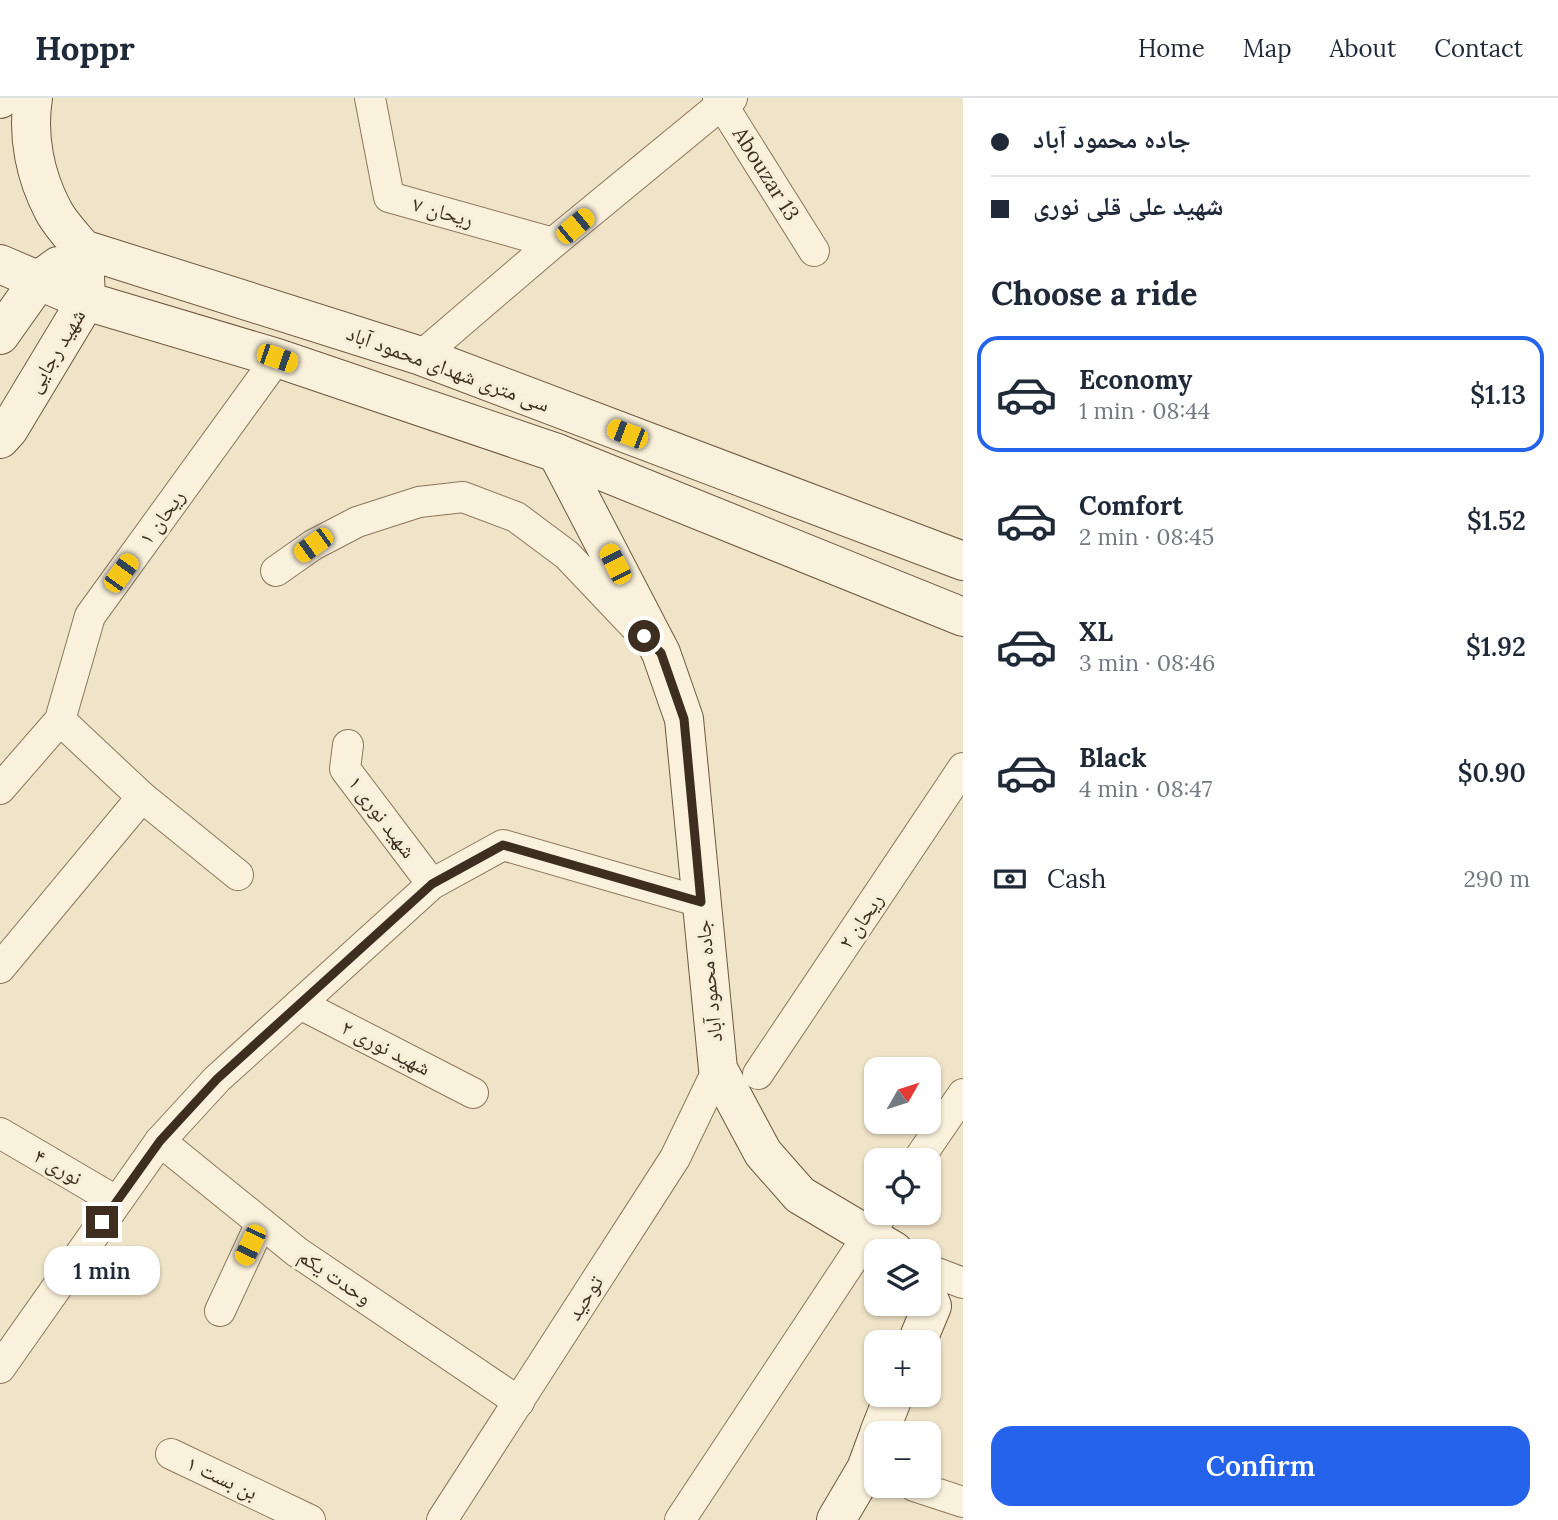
<!DOCTYPE html>
<html lang="en">
<head>
<meta charset="utf-8">
<style>
  body { margin:0; font-family:Lora,"Noto Naskh Arabic",serif; background:#f2f2f3; color:#1f2937; height:100vh; display:flex; flex-direction:column; font-size:26px; white-space:nowrap }
  * { box-sizing:border-box; margin:0 }
  p { font-size:23px; color:#747a83 }
  .icon { flex:none; width:38px; height:38px; fill:none; stroke:currentColor; stroke-width:2; stroke-linecap:round; stroke-linejoin:round }
  .map { position:relative; flex:1; overflow:hidden }
  .drawer { display:flex; flex-direction:column; background:#fff; width:595px }
  .drawer>* { flex:none }
  .top-card { display:grid; align-content:center; height:154px; padding:0 28px; background:#fff }
  .needle { width:46px; rotate:51deg }
  .tools { position:absolute; left:864px; top:959px; display:grid; gap:14px }
  .tools a { display:grid; place-items:center; width:77px; height:77px; border-radius:14px; background:#fff; box-shadow:0 2px 5px #0004; font-size:35px }
  .end { position:absolute; width:32px; height:32px; margin:-16px; border:9px solid #3d2e20; background:#fff; box-shadow:0 0 0 4px #fff }
  .from { border-radius:50% }
  .bubble { position:absolute; height:49px; border-radius:21px; background:#fff; box-shadow:0 2px 5px #0004; font-size:23px; font-weight:600; line-height:49px; text-align:center }
  .car { position:absolute; width:21px; height:42px; margin:-21px -10px; border-radius:9px; box-shadow:0 0 5px 2px #0007; background:linear-gradient(#f5c518 24%,#345 0 40%,#f5c518 0 76%,#345 0 86%,#f5c518 0) }
  .top-card b { display:flex; align-items:center; gap:24px; height:66px; font-size:26px }
  .top-card b+b { border-top:2px solid #e0e1e3 }
  .top-card i { width:18px; height:18px; background:#1f2937 }
  ul { padding:0; list-style:none }
  li { display:flex; align-items:center; gap:21px; height:116px; margin:0 14px 10px; padding:0 14px; border:4px solid transparent; border-radius:21px }
  li div { flex:1 }
  li b { display:block; font-size:26px }
  li em { font-style:normal; font-weight:600 }
  li.on { border-color:#2563eb }
  li>.icon { width:63px; height:63px; stroke-width:1.5 }
  h2 { padding:0 28px; font-size:32px; line-height:84px }
  .pay { display:flex; align-items:center; gap:18px; height:77px; padding:0 28px; font-size:26px }
  .pay p { margin-inline-start:auto }
  .cta { display:flex; gap:14px; margin-top:auto; padding:14px 28px }
  .cta a { flex:1; height:80px; border-radius:21px; background:#2563eb; color:#fff; font-size:28px; font-weight:600; line-height:80px; text-align:center }
  header { display:flex; align-items:center; gap:42px; box-sizing:border-box; height:98px; padding:0 35px; background:#fff; border-bottom:2px solid #e0e1e3 }
  header strong { font-size:33px }
  nav { display:flex; gap:38px; margin-inline-start:auto; font-size:24px }
  main { display:flex; flex:1; min-height:0 }
  .map>svg:first-child { display:block }
</style>
</head>
<body>
<header>
<strong>Hoppr</strong>
<nav><a>Home</a><a>Map</a><a>About</a><a>Contact</a></nav>
</header>
<main>
<div class="map">
<svg width="963" height="1422" viewBox="0 0 963 1422">
  <rect width="100%" height="100%" fill="#f0e4c8"/>
  <g fill="none" stroke-linecap="round" stroke-linejoin="round">
    <g stroke="#8d765c" stroke-width="32">
      <g id="street">
        <polyline points="370,0 389,99 553,145"/>
        <polyline points="718,0 814,153"/>
        <polyline points="421,258 553,145 722,6 732,0"/>
        <polyline points="276,473 313,447 357,424 419,404 463,399 516,419 567,457 643,537"/>
        <polyline points="60,622 142,699 238,777"/>
        <polyline points="348,647 345,671 432,786"/>
        <polyline points="0,691 60,622 90,518 277,260"/>
        <polyline points="0,870 142,699"/>
        <polyline points="300,906 473,995"/>
        <polyline points="758,976 963,670"/>
        <polyline points="0,1035 116,1103"/>
        <polyline points="160,1043 297,1154 519,1304"/>
        <polyline points="918,1062 963,996"/>
        <polyline points="929,1172 963,1185"/>
        <polyline points="220,1213 261,1125"/>
        <polyline points="0,1270 160,1043 217,981 432,786 503,747 701,804"/>
        <polyline points="171,1356 310,1422"/>
        <polyline points="914,1388 963,1404"/>
        <polyline points="442,1422 675,1060 718,971"/>
        <polyline points="680,1422 883,1115"/>
      </g>
    </g>
    <g stroke="#6f573f" stroke-width="40">
      <g id="secondary">
        <path d="M 33,0 C 27,38 35,78 53,112 C 60,126 73,139 83,151 L 421,258 L 963,463"/>
        <polyline points="0,1 1,0"/>
        <polyline points="0,166 86,203 277,260 557,355 963,519"/>
        <polyline points="0,237 39,182 58,168"/>
        <polyline points="0,341 9,331 86,203 85,178"/>
        <polyline points="557,355 661,555 684,621 718,971 763,1055 800,1097 894,1153"/>
        <polyline points="917,1244 932,1208 929,1201"/>
        <polyline points="879,1335 894,1297"/>
        <polyline points="836,1422 866,1371 877,1341"/>
      </g>
    </g>
    <use href="#street" stroke="#faf1dc" stroke-width="30"/>
    <use href="#secondary" stroke="#faf1dc" stroke-width="38"/>
  </g>
  <g fill="none" stroke-linecap="round" stroke-linejoin="round">
    <polyline stroke="#3d2e20" stroke-width="9" points="102,1124 160,1043 217,981 432,786 503,747 701,804 684,621 661,555 644,538"/>
  </g>
  <g text-anchor="middle" stroke-width="6" stroke-linejoin="round" paint-order="stroke">
    <g font-size="21" fill="#3d2e20" stroke="#f7eed8">
      <text transform="translate(766 76) rotate(58)" y="7">Abouzar 13</text>
      <text transform="translate(443 114) rotate(16)" y="7">ریحان ۷</text>
      <text transform="translate(56 253) rotate(-59)" y="7">شهید رجایی</text>
      <text transform="translate(448 271) rotate(20)" y="7">سی متری شهدای محمود آباد</text>
      <text transform="translate(162 419) rotate(-54)" y="7">ریحان ۱</text>
      <text transform="translate(382 719) rotate(53)" y="7">شهید نوری ۱</text>
      <text transform="translate(861 823) rotate(-56)" y="7">ریحان ۲</text>
      <text transform="translate(709 883) rotate(-96)" y="7">جاده محمود آباد</text>
      <text transform="translate(386 950) rotate(27)" y="7">شهید نوری ۲</text>
      <text transform="translate(58 1069) rotate(30)" y="7">نوری ۴</text>
      <text transform="translate(335 1179) rotate(34)" y="7">وحدت یکم</text>
      <text transform="translate(585 1200) rotate(-57)" y="7">توحيد</text>
      <text transform="translate(222 1380) rotate(25)" y="7">بن بست ۱</text>
    </g>
  </g>
</svg>
<div class="tools">
<a><svg class="needle" viewBox="-14 -14 28 28"><path d="M0-13l5 13h-10z" fill="#e53935"/><path d="M0 13l5-13h-10z" fill="#747a83"/></svg></a>
<a><svg class="icon" aria-label="locate" viewBox="0 0 24 24"><circle cx="12" cy="12" r="6"/><path d="M12 2v4M12 18v4M2 12h4M18 12h4"/></svg></a>
<a><svg class="icon" aria-label="layers" viewBox="0 0 24 24"><path d="M12 4l9 5-9 5-9-5zM3 14l9 5 9-5"/></svg></a>
<a>+</a>
<a>−</a>
</div>
<i class="end from" style="left:644px;top:538px"></i>
<i class="end" style="left:102px;top:1124px"></i>
<div class="bubble" style="left:44px;top:1148px;width:116px">1 min</div>
<i class="car" style="left:575px;top:128px;rotate:50deg"></i>
<i class="car" style="left:277px;top:260px;rotate:109deg"></i>
<i class="car" style="left:627px;top:336px;rotate:291deg"></i>
<i class="car" style="left:313px;top:447px;rotate:234deg"></i>
<i class="car" style="left:615px;top:466px;rotate:333deg"></i>
<i class="car" style="left:121px;top:475px;rotate:36deg"></i>
<i class="car" style="left:250px;top:1147px;rotate:205deg"></i>
</div>
<section class="drawer">
<div class="top-card">
<b><i class="from"></i>جاده محمود آباد</b>
<b><i></i>شهید علی قلی نوری</b>
</div>
<h2>Choose a ride</h2>
<ul>
<li class="on"><svg class="icon" aria-label="car" viewBox="0 0 24 24"><path d="M5 17H2v-5l4-1 3-4h7l3 4 3 1v5h-3M9 17h6M6 11h13"/><circle cx="7" cy="17" r="2"/><circle cx="17" cy="17" r="2"/></svg><div><b>Economy</b><p>1 min · 08:44</p></div><em>$1.13</em></li>
<li><svg class="icon" aria-label="car" viewBox="0 0 24 24"><path d="M5 17H2v-5l4-1 3-4h7l3 4 3 1v5h-3M9 17h6M6 11h13"/><circle cx="7" cy="17" r="2"/><circle cx="17" cy="17" r="2"/></svg><div><b>Comfort</b><p>2 min · 08:45</p></div><em>$1.52</em></li>
<li><svg class="icon" aria-label="car" viewBox="0 0 24 24"><path d="M5 17H2v-5l4-1 3-4h7l3 4 3 1v5h-3M9 17h6M6 11h13"/><circle cx="7" cy="17" r="2"/><circle cx="17" cy="17" r="2"/></svg><div><b>XL</b><p>3 min · 08:46</p></div><em>$1.92</em></li>
<li><svg class="icon" aria-label="car" viewBox="0 0 24 24"><path d="M5 17H2v-5l4-1 3-4h7l3 4 3 1v5h-3M9 17h6M6 11h13"/><circle cx="7" cy="17" r="2"/><circle cx="17" cy="17" r="2"/></svg><div><b>Black</b><p>4 min · 08:47</p></div><em>$0.90</em></li>
</ul>
<div class="pay"><svg class="icon" aria-label="cash" viewBox="0 0 24 24"><path d="M3 7h18v10H3z"/><circle cx="12" cy="12" r="2"/></svg>Cash<p>290 m</p></div>
<div class="cta"><a>Confirm</a></div>
</section>
</main>
</body>
</html>
